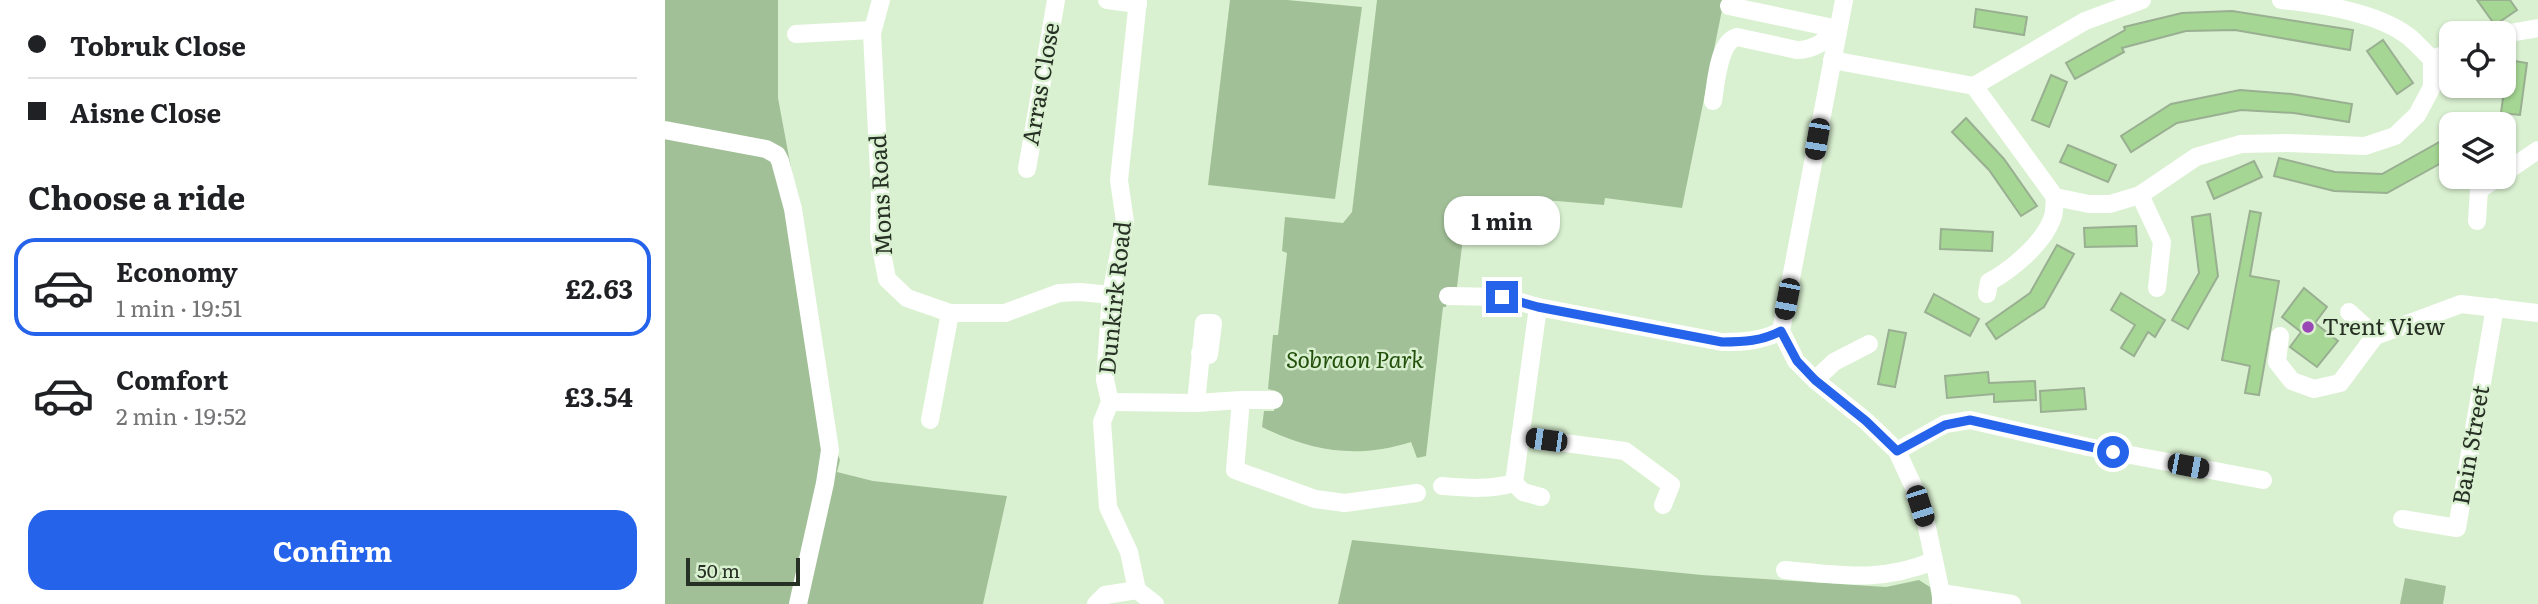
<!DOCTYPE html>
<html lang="en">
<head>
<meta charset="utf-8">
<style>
  body { margin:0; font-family:Literata,serif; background:#f2f2f2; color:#202124; height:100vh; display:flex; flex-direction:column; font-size:26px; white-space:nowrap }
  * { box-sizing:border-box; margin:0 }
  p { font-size:23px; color:#757577 }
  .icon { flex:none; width:38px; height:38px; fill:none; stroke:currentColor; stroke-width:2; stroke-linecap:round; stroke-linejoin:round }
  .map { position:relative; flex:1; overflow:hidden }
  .panel { display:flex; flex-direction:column; background:#fff; width:665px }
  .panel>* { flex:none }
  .banner { display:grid; align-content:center; height:154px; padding:0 28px; background:#fff }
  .buttons { position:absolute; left:1774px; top:21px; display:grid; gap:14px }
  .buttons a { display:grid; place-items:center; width:77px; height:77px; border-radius:14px; background:#fff; box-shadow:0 2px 5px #0004; font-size:35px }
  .scale { position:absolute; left:21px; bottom:18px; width:114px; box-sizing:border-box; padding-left:7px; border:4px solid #273024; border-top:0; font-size:19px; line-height:24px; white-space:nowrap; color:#273024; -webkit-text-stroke:5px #daf1d1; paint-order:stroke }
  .end { position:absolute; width:32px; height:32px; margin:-16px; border:9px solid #2563eb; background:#fff; box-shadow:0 0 0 4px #fff }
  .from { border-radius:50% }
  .bubble { position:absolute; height:49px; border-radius:21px; background:#fff; box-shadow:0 2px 5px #0004; font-size:23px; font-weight:700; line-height:49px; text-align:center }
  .car { position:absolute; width:21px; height:42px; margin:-21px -10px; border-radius:9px; box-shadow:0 0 5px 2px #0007; background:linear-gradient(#222 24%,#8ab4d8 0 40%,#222 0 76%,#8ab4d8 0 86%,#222 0) }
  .banner b { display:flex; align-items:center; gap:24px; height:66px; font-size:26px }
  .banner b+b { border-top:2px solid #e0e0e0 }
  .banner i { width:18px; height:18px; background:#202124 }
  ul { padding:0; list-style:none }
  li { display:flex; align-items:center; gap:21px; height:98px; margin:0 14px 10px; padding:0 14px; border:4px solid transparent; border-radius:21px }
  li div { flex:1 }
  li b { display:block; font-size:26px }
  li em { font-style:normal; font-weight:700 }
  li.current { border-color:#2563eb }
  li>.icon { width:63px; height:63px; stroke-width:1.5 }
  h2 { padding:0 28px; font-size:32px; line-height:84px }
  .button { display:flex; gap:14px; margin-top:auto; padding:14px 28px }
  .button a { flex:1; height:80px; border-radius:21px; background:#2563eb; color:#fff; font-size:28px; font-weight:700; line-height:80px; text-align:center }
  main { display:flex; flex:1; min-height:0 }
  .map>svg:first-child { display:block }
</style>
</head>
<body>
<main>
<section class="panel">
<div class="banner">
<b><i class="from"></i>Tobruk Close</b>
<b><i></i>Aisne Close</b>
</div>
<h2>Choose a ride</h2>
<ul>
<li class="current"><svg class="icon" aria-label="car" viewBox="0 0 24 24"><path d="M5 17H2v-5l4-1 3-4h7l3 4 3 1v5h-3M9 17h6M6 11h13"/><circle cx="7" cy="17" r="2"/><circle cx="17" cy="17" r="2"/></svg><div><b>Economy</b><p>1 min · 19:51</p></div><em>£2.63</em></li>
<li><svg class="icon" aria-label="car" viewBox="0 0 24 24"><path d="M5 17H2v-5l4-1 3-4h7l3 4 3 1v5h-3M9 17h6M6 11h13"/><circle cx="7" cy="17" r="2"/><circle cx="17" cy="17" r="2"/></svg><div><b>Comfort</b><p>2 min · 19:52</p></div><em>£3.54</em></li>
</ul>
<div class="button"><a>Confirm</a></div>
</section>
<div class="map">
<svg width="1873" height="604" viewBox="0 0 1873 604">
  <rect width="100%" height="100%" fill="#daf1d1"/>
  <g fill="#a2c098">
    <polygon points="0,0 113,0 113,98 148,286 170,447 175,460 172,472 208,481 342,496 318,604 0,604"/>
    <polygon points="565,0 622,0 697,7 670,199 543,185"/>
    <path d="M 712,0 L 1059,0 L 1017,208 L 940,198 L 939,205 L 834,196 L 830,241 L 798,238 L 792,287 L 784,287 L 781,307 L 778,307 L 761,456 L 752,458 L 746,442 C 693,459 647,452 597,427 L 599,411 L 609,411 L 611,391 L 603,389 L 608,335 L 613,335 L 622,253 L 617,251 L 620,217 L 678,223 L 687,212 Z"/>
    <polygon points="687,540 1037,575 1221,587 1254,580 1265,587 1268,604 673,604"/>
    <polygon points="1740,578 1781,586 1778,604 1735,604"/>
  </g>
  <g fill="#a5d693" stroke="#99af91" stroke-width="2">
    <polygon points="1812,0 1845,0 1852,10 1830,25"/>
    <polygon points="1311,9 1362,17 1359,35 1309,27"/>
    <polygon points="1567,11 1688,30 1685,50 1570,30 1521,31 1457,48 1459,52 1410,79 1401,63 1460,30 1459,27 1517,13"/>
    <polygon points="1718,40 1748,83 1732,94 1702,51"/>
    <polygon points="1843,60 1862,63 1855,115 1836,113"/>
    <polygon points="1386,75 1402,82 1384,127 1367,120"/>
    <polygon points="1575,90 1627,94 1687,104 1684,122 1629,113 1576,110 1512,123 1466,152 1456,136 1506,104"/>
    <polygon points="1301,118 1339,159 1372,206 1356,216 1324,170 1287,132"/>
    <polygon points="1787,135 1787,157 1722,193 1669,191 1609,176 1614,158 1670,172 1717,174"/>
    <polygon points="1403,145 1451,165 1443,182 1395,162"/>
    <polygon points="1589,161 1597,177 1549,199 1542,182"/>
    <polygon points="1585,211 1596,213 1585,276 1614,281 1594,395 1580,393 1585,366 1557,360"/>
    <polygon points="1545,214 1553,276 1523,329 1507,320 1534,273 1527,217"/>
    <polygon points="1471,226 1472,246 1420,247 1419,228"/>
    <polygon points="1276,229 1328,232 1327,251 1275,249"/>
    <polygon points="1392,245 1409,254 1379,307 1331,339 1321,324 1365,293"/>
    <polygon points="1639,288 1662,307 1650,323 1673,341 1652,367 1625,347 1636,332 1617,317"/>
    <polygon points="1456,293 1500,320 1490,337 1483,332 1469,356 1456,348 1470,325 1446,310"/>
    <polygon points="1269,294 1314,319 1305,336 1260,312"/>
    <polygon points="1224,330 1241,333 1230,387 1213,384"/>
    <polygon points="1323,372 1324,383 1370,381 1371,400 1329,402 1329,394 1282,398 1280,376"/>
    <polygon points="1419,388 1421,409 1376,412 1375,391"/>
  </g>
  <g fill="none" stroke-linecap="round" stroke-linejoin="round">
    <g stroke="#fff" stroke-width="18">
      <polyline points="216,0 207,33 215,192 214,237 222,279 242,298 285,313 340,313 394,293 415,292 446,295"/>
      <polyline points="442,0 473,4"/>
      <polyline points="1179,0 1116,331 1131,361 1150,380 1201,421 1232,451 1250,490 1261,523 1276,593 1276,604"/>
      <path d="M 1616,0 C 1656,4 1711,12 1743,36 C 1752,43 1759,52 1767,59"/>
      <polyline points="1064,6 1173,29"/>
      <polyline points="131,34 207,30"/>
      <polyline points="1839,34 1873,28"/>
      <polyline points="1767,59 1787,52"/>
      <polyline points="1167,60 1309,86"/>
      <polyline points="1309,86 1390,197 1424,204 1445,204 1475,195 1531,157 1576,144 1622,143 1700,146 1730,136 1752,115 1767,87 1767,59"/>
      <polyline points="1309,86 1420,21 1477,0"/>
      <path d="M 1048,101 C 1051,84 1053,42 1072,37 L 1132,50 C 1150,50 1161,40 1173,29"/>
      <polyline points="0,130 101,149 112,155 115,161 128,209 165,450 160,483 133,604"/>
      <polyline points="362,169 391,0"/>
      <polyline points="1839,173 1873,150"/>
      <polyline points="1475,195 1497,242 1492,288"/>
      <polyline points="1812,221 1814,190 1833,177"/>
      <path d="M 1322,294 L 1324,282 C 1346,270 1378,244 1387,219 C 1390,213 1389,204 1390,197"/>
      <path d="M 783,296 L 837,297 L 873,307 L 1057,342 C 1079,342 1097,341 1116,331"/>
      <polyline points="873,307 849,483 858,492 876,497"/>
      <polyline points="1684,312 1710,336"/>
      <polyline points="1615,336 1612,362 1627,381 1649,389 1675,383 1710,336 1796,304 1873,313"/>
      <polyline points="1150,380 1169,362 1204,344"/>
      <polyline points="576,400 609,400"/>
      <polyline points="445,402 531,403 576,400 570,470 650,499 680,503 752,493"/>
      <polyline points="531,403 539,323 548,323 544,355 535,353"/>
      <polyline points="265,420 285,313"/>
      <polyline points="855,437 960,451 1006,485 998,505"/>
      <polyline points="1232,451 1280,424 1305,420 1423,447 1598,480"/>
      <path d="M 777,486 C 802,488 824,490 849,483"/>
      <polyline points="1737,519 1792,528 1830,307"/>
      <path d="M 1120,570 C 1173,575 1216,583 1268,561"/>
      <polyline points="472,590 464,552 443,507 437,422 445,402 440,380 446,295 460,222 454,180 473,0"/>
      <polyline points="1276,593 1347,604"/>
      <polyline points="431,604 440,595 472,590 490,604"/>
    </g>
  </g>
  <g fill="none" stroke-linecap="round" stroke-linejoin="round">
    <path stroke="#2563eb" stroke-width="9" d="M 837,297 L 873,307 L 1057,342 C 1079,342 1097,341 1116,331 L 1132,361 L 1150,380 L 1201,421 L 1232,451 L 1280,425 L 1305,420 L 1448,452"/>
  </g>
  <circle fill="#9a46b4" stroke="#daf1d1" stroke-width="2.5" cx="1643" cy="327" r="7"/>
  <g text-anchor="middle" stroke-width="5" stroke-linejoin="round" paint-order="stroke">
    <g font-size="23" fill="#273024" stroke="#daf1d1">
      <text transform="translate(376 84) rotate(-80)" y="8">Arras Close</text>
      <text transform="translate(216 195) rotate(-93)" y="8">Mons Road</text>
      <text transform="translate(450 298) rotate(-84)" y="8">Dunkirk Road</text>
      <text transform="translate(1806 445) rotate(-80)" y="8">Bain Street</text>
    </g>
    <g font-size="23" fill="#273024" stroke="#daf1d1" text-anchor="start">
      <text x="1657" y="335">Trent View</text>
    </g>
    <g font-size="23" font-style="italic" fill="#224f0b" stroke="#daf1d1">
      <text x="690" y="368">Sobraon Park</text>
    </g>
  </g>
</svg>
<div class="buttons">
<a><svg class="icon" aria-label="locate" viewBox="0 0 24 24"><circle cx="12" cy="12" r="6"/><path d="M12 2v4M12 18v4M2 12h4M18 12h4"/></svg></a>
<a><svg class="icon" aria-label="layers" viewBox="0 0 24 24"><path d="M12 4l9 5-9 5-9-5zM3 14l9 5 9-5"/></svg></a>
</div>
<div class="scale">50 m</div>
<i class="end from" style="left:1448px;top:452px"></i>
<i class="end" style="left:837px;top:297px"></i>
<div class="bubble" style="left:779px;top:196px;width:116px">1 min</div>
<i class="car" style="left:1152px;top:139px;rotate:190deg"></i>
<i class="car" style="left:1122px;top:299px;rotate:191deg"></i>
<i class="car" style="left:881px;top:440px;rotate:278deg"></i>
<i class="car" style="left:1523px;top:466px;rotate:101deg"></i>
<i class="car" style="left:1255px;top:506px;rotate:162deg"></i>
</div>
</main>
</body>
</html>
